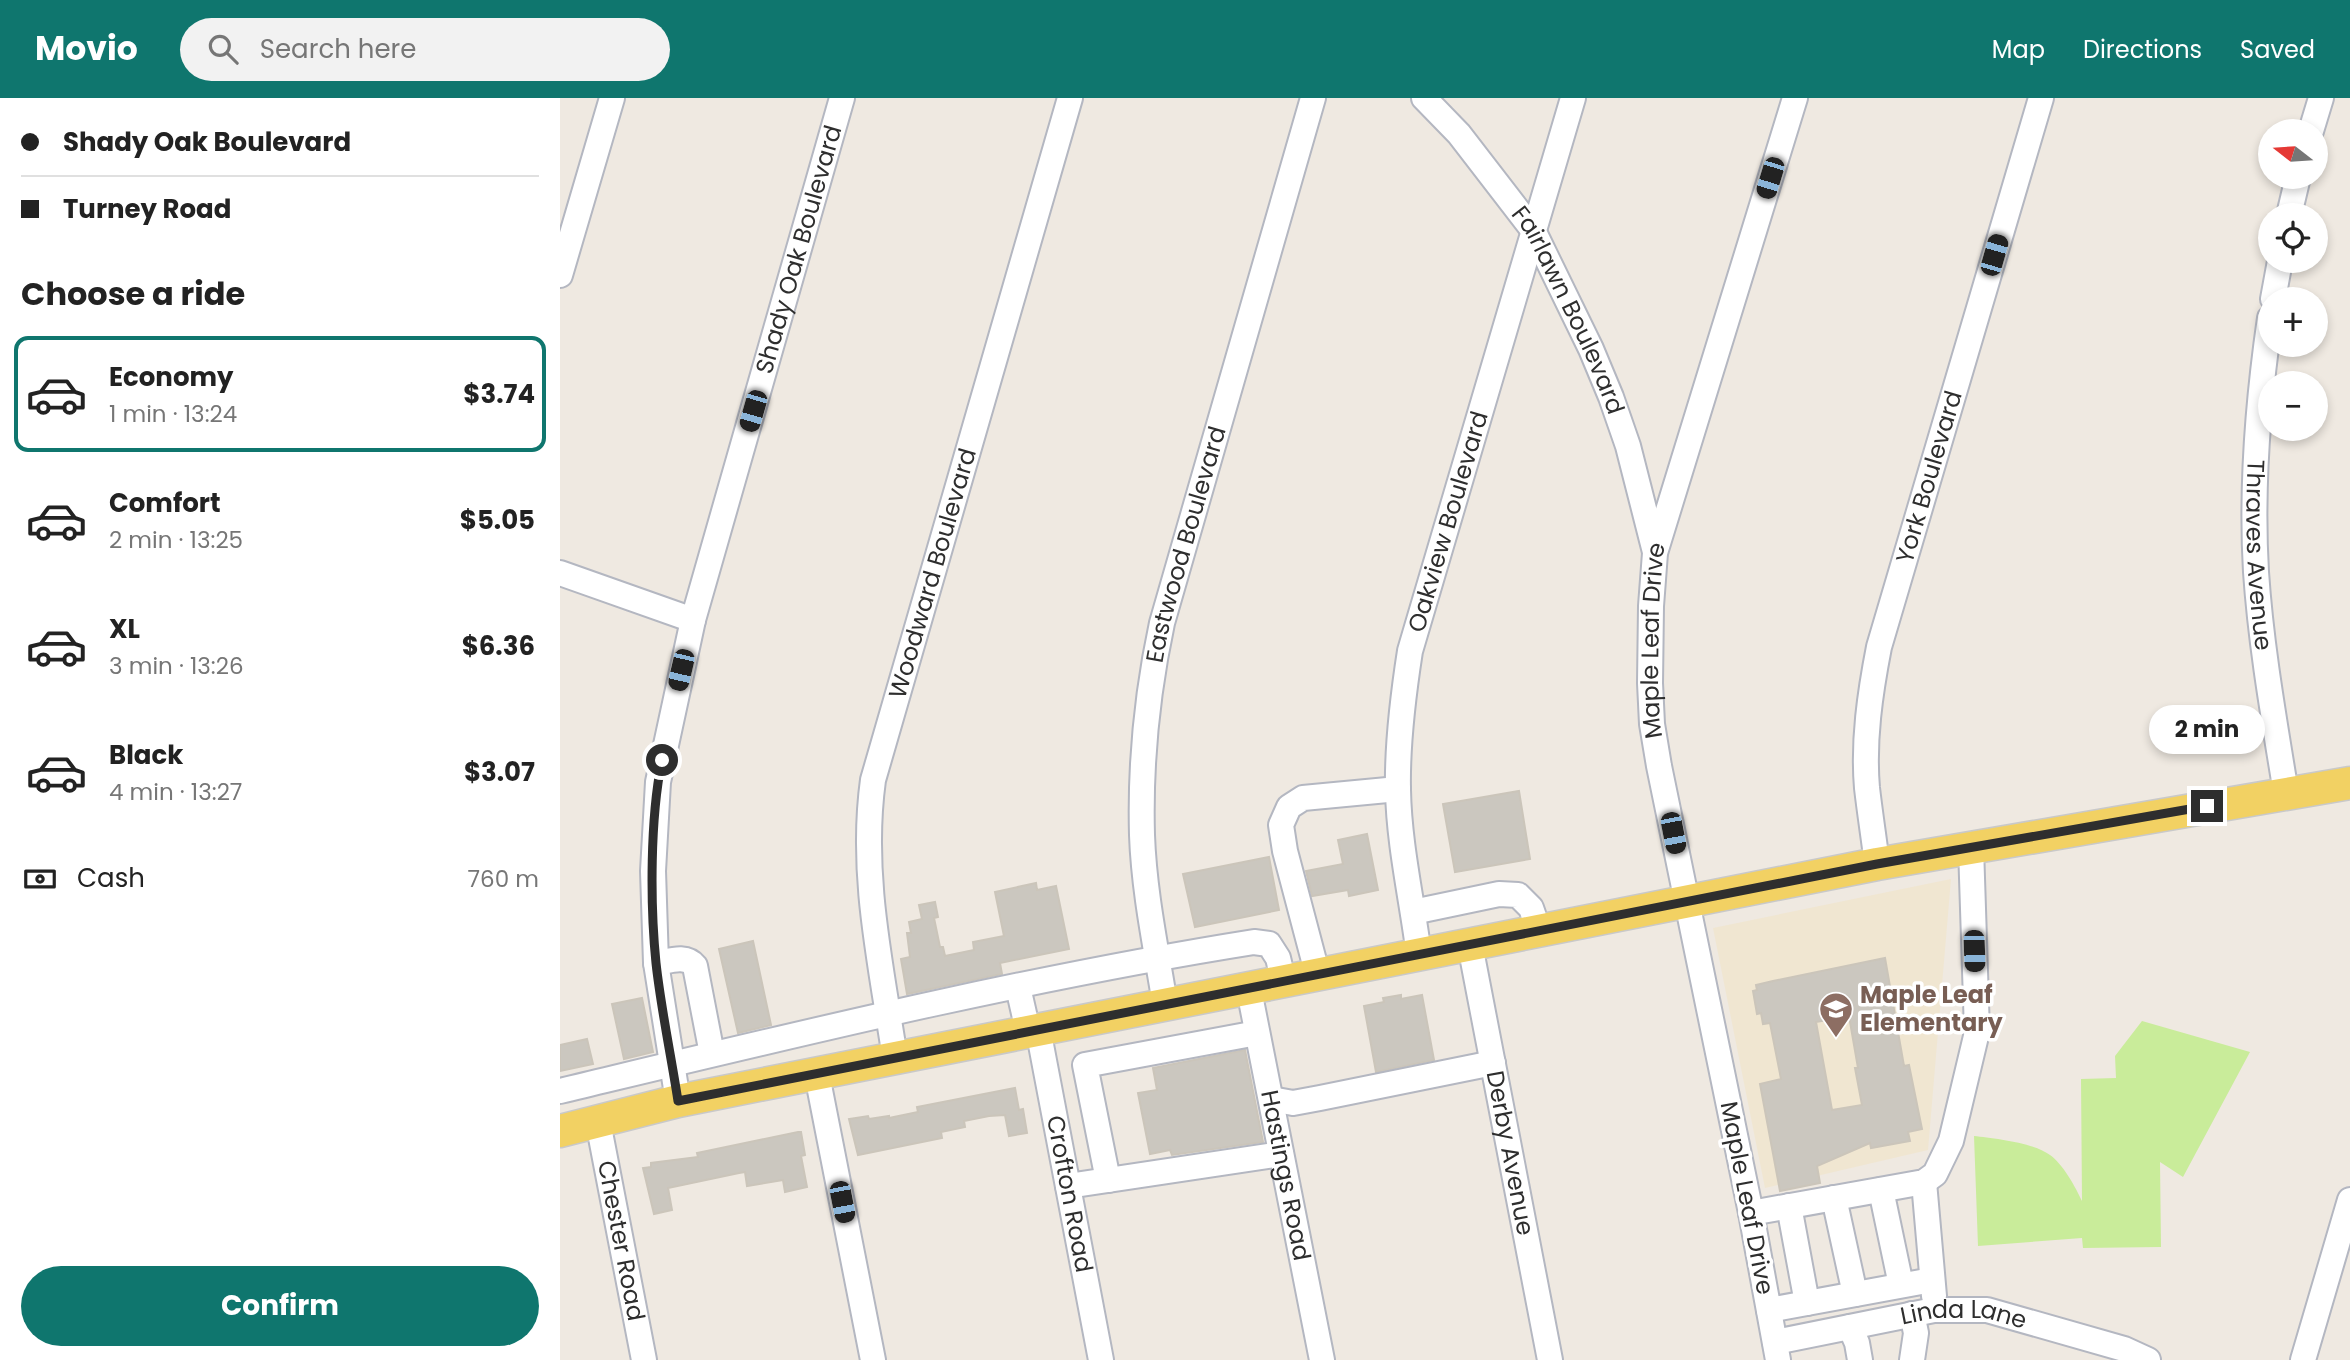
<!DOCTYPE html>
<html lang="en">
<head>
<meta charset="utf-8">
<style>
  body { margin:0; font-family:Poppins,sans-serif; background:#f2f2f2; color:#222; height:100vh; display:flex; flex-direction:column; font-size:26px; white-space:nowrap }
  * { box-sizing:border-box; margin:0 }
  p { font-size:23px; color:#767676 }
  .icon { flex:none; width:38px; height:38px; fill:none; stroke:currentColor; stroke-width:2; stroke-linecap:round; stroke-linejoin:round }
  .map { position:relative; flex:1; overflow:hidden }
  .drawer { display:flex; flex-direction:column; background:#fff; width:560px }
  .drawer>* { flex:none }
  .hud { display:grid; align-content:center; height:154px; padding:0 21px; background:#fff }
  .needle { width:46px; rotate:287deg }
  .tools { position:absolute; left:1698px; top:21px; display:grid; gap:14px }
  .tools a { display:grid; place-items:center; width:70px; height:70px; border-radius:50%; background:#fff; box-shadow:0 4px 10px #0003; font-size:35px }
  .end { position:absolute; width:32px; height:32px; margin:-16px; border:9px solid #2e2e2e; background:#fff; box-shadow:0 0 0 4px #fff }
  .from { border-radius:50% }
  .bubble { position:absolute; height:49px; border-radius:24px; background:#fff; box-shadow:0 4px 10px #0003; font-size:23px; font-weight:700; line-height:49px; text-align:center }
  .car { position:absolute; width:21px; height:42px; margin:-21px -10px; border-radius:9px; box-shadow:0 0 5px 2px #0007; background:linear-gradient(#222 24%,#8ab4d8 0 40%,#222 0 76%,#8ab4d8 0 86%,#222 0) }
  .hud b { display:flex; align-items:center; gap:24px; height:66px; font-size:26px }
  .hud b+b { border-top:2px solid #e0e0e0 }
  .hud i { width:18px; height:18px; background:#222 }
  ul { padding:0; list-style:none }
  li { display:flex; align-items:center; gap:21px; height:116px; margin:0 14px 10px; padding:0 7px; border:4px solid transparent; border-radius:14px }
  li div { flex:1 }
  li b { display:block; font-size:26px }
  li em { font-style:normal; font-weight:700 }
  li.current { border-color:#0f766e }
  li>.icon { width:63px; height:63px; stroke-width:1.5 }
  h2 { padding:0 21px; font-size:32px; line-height:84px }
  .pay { display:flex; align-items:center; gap:18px; height:77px; padding:0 21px; font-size:26px }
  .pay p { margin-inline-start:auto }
  .action { display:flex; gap:14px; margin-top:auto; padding:14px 21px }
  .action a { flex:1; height:80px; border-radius:42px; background:#0f766e; color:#fff; font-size:28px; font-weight:700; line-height:80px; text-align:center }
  header { display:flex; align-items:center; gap:42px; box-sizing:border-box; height:98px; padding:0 35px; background:#0f766e; color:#fff }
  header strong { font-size:33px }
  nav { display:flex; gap:38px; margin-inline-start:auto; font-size:24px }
  .search { width:490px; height:63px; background:#f2f2f2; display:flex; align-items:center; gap:18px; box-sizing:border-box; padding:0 24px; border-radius:38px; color:#767676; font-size:26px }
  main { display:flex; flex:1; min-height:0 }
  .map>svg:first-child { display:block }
</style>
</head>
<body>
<header>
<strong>Movio</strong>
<div class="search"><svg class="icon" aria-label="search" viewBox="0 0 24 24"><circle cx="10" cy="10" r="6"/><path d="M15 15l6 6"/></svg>Search here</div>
<nav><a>Map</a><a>Directions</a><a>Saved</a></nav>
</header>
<main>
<section class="drawer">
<div class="hud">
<b><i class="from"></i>Shady Oak Boulevard</b>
<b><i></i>Turney Road</b>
</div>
<h2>Choose a ride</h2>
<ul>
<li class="current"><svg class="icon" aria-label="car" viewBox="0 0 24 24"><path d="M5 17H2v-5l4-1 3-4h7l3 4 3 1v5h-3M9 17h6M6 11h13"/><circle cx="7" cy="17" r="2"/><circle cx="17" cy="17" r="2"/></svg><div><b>Economy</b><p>1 min · 13:24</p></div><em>$3.74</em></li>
<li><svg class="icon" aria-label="car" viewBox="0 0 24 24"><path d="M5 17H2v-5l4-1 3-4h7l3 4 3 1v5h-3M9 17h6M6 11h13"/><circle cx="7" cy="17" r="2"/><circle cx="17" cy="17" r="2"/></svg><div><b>Comfort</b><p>2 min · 13:25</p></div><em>$5.05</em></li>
<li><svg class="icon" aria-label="car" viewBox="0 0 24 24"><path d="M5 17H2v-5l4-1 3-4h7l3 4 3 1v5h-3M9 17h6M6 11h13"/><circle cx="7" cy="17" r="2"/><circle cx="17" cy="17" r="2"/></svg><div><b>XL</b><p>3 min · 13:26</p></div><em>$6.36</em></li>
<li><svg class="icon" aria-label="car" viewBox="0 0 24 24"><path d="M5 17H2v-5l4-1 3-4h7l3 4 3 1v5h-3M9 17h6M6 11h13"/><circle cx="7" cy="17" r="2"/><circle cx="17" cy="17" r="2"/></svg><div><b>Black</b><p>4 min · 13:27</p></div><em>$3.07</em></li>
</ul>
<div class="pay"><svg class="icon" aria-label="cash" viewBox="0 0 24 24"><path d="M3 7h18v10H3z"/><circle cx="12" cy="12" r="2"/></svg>Cash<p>760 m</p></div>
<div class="action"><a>Confirm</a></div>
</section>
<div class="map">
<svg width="1790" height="1262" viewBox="0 0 1790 1262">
  <rect width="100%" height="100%" fill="#efe9e1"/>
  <polygon fill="#f0e6d1" points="1391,781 1368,1052 1205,1090 1153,830"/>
  <path fill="#c9ec9a" d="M 1582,923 L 1690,954 L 1623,1079 L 1600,1064 L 1601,1149 L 1523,1150 L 1522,1140 L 1418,1148 L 1414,1038 C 1433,1040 1475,1045 1490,1057 C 1503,1066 1516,1090 1522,1103 L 1521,981 L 1556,980 L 1555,958 Z"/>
  <g fill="#cbc7bf" stroke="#cbc5ba" stroke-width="2" fill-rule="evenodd">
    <polygon points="959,693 970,761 895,774 883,706"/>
    <polygon points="807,736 818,792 789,798 788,792 752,798 746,773 783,766 778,742"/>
    <polygon points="709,759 719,812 635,829 623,776"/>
    <polygon points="476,785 477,792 496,788 509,851 440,865 442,876 347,896 341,861 350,859 347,835 351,835 349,824 362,821 359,807 375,804 378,819 374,820 380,849 383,849 385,858 414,852 413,844 444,838 435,794"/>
    <polygon points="193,843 211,927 178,935 159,851"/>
    <path d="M 1325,860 L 1344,968 L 1349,967 L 1362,1031 L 1348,1034 L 1350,1043 L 1311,1050 L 1310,1045 L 1257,1068 L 1260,1085 L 1220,1093 L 1200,986 L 1221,981 L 1210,925 L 1203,926 L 1201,915 L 1197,916 L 1193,893 L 1197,892 L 1196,887 L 1213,883 ZM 1289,918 L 1298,970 L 1295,970 L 1302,1007 L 1272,1012 L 1256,924 Z"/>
    <polygon points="841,897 841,901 862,897 874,962 816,974 804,908 824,904 823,900"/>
    <polygon points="82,900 93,954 64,961 52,906"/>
    <polygon points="27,941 33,966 0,973 0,947"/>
    <polygon points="685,952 703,1044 612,1057 610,1052 590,1056 578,995 597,992 593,970"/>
    <polygon points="455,990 459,1012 463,1011 467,1035 449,1038 445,1017 429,1018 404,1023 405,1029 381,1034 382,1040 298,1057 289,1021 308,1018 309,1021 329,1018 329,1020 358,1014 357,1009"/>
    <polygon points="238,1034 241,1034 245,1057 241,1058 247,1089 225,1094 223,1082 187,1088 185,1074 179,1075 108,1090 112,1112 94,1116 83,1070 91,1069 91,1065 138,1059 137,1055"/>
  </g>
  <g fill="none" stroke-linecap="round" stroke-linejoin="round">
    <g stroke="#b4b7c1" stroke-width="28">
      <g id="minor">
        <path id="s1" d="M 864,0 L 899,36 L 973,132 L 1031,251 L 1051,299 L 1068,348 L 1095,454"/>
        <polyline points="1751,33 1761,0"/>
        <polyline points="1729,117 1738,79"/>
        <polyline points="0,177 52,0"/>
        <polyline points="1713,201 1720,163"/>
        <path id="s2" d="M 1710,220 C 1698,303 1691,389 1696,474 C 1701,548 1714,621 1726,695"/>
        <polyline points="0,475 133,522"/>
        <path id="s3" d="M 1317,766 C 1314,741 1310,716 1307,690 C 1303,643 1310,595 1319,549 L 1481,0"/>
        <polyline points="853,814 939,796 958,797 971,810 979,833"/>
        <path id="s4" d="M 910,847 L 990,1262"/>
        <path id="s5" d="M 859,857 C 852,802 839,747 838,692 C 837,646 843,598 850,553 L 1013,0"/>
        <path d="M 96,865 C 109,863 126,856 135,868 L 152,956"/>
        <polyline points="758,878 725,753 721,727 729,709 743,700 838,691"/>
        <polyline points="458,889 468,933"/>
        <path id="s6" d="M 689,892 L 762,1262"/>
        <path id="s7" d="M 605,906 C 596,850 584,794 582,737 C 580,664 587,595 602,525 L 753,0"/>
        <path id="s8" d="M 478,931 L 541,1262"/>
        <path id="s9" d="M 335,960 C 321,867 300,776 313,682 L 510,0"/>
        <polyline points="257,977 313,1262"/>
        <path d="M 0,993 C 230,938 461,881 694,844 L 709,846 L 718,860 L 724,885"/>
        <polyline points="711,1001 733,1005 760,1000 933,965"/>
        <path id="s10" d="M 118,1003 L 96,865 L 93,773 L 98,684 L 133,522 L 282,0"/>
        <path id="s11" d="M 38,1024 L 84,1262"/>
        <polyline points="548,1082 525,967 697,935"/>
        <polyline points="1364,1084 1374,1198"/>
        <polyline points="508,1088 721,1056"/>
        <polyline points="1321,1092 1341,1187"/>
        <polyline points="1274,1100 1295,1196"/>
        <polyline points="1229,1108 1247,1205"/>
        <polyline points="1191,1115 1364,1084 1375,1076 1391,1043 1417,934 1411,749"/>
        <polyline points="1209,1212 1372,1182"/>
        <polyline points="1290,1229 1297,1245 1300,1262"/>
        <path id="s12" d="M 1215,1244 L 1374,1212 L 1427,1212 L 1564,1251 L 1588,1262"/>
        <path id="s13" d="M 1218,1262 L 1191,1115 L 1099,668 L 1092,626 L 1090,585 L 1091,508 L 1095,455 L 1235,0"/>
        <polyline points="1352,1262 1356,1235 1352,1216"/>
        <polyline points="1743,1262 1790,1102"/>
      </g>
    </g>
    <g stroke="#c9c9c9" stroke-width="35">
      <polyline id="major" points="0,1033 118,1003 1317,766 1790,685"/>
    </g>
    <use href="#minor" stroke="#fff" stroke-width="24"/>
    <use href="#major" stroke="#f2d163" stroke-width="32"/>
  </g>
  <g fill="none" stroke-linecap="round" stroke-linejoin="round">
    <path stroke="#2e2e2e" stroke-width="9" d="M 102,662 C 90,720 90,806 96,865 C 101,911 111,957 118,1003 L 1317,766 L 1647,708"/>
  </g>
  <defs>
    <g id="school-pin" transform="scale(1.75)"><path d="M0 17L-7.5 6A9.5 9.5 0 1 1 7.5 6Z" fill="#8d6e63" stroke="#fff"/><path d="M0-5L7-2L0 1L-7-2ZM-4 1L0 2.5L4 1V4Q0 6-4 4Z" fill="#fff"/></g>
  </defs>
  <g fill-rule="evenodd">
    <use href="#school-pin" x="1276" y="911"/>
  </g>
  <g text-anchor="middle" stroke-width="7" stroke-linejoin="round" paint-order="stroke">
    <g font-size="24" fill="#2e2e2e" stroke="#fff">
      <text dy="8" stroke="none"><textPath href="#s10" startOffset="872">Shady Oak Boulevard</textPath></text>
      <text dy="8" stroke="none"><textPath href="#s1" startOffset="259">Fairlawn Boulevard</textPath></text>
      <text dy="8" stroke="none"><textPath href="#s3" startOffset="396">York Boulevard</textPath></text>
      <text dy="8" stroke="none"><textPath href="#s5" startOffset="441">Oakview Boulevard</textPath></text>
      <text dy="8" stroke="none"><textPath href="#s7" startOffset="466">Eastwood Boulevard</textPath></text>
      <text dy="8" stroke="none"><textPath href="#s2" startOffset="238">Thraves Avenue</textPath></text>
      <text dy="8" stroke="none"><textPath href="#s9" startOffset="495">Woodward Boulevard</textPath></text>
      <text dy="8" stroke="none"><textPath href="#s13" startOffset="732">Maple Leaf Drive</textPath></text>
      <text dy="8" stroke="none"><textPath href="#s4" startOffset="212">Derby Avenue</textPath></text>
      <text dy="8" stroke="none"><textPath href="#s6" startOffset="189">Hastings Road</textPath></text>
      <text dy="8" stroke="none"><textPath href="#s8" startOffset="168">Crofton Road</textPath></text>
      <text transform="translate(1187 1100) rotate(79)" y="8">Maple Leaf Drive</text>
      <text dy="8" stroke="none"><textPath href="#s11" startOffset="121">Chester Road</textPath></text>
      <text dy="8" stroke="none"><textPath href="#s12" startOffset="192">Linda Lane</textPath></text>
    </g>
    <g font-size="24" font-weight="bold" fill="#785e54" stroke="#fff" text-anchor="start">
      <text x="1300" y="905">Maple Leaf<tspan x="1300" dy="28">Elementary</tspan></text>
    </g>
  </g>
</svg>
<div class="tools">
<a><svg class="needle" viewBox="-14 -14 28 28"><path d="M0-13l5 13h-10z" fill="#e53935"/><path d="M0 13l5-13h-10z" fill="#767676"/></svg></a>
<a><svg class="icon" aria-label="locate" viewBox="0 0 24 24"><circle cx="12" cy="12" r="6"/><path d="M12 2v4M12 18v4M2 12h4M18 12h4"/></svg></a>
<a>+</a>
<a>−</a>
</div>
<i class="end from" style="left:102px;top:662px"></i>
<i class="end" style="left:1647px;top:708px"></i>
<div class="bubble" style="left:1589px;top:607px;width:116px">2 min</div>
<i class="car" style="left:1210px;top:80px;rotate:197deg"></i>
<i class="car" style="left:1434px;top:157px;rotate:16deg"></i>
<i class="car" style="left:193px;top:313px;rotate:196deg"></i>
<i class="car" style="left:121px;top:572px;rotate:193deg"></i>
<i class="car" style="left:1113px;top:735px;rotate:169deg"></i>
<i class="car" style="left:1414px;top:853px;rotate:178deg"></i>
<i class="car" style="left:282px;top:1104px;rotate:169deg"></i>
</div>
</main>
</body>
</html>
